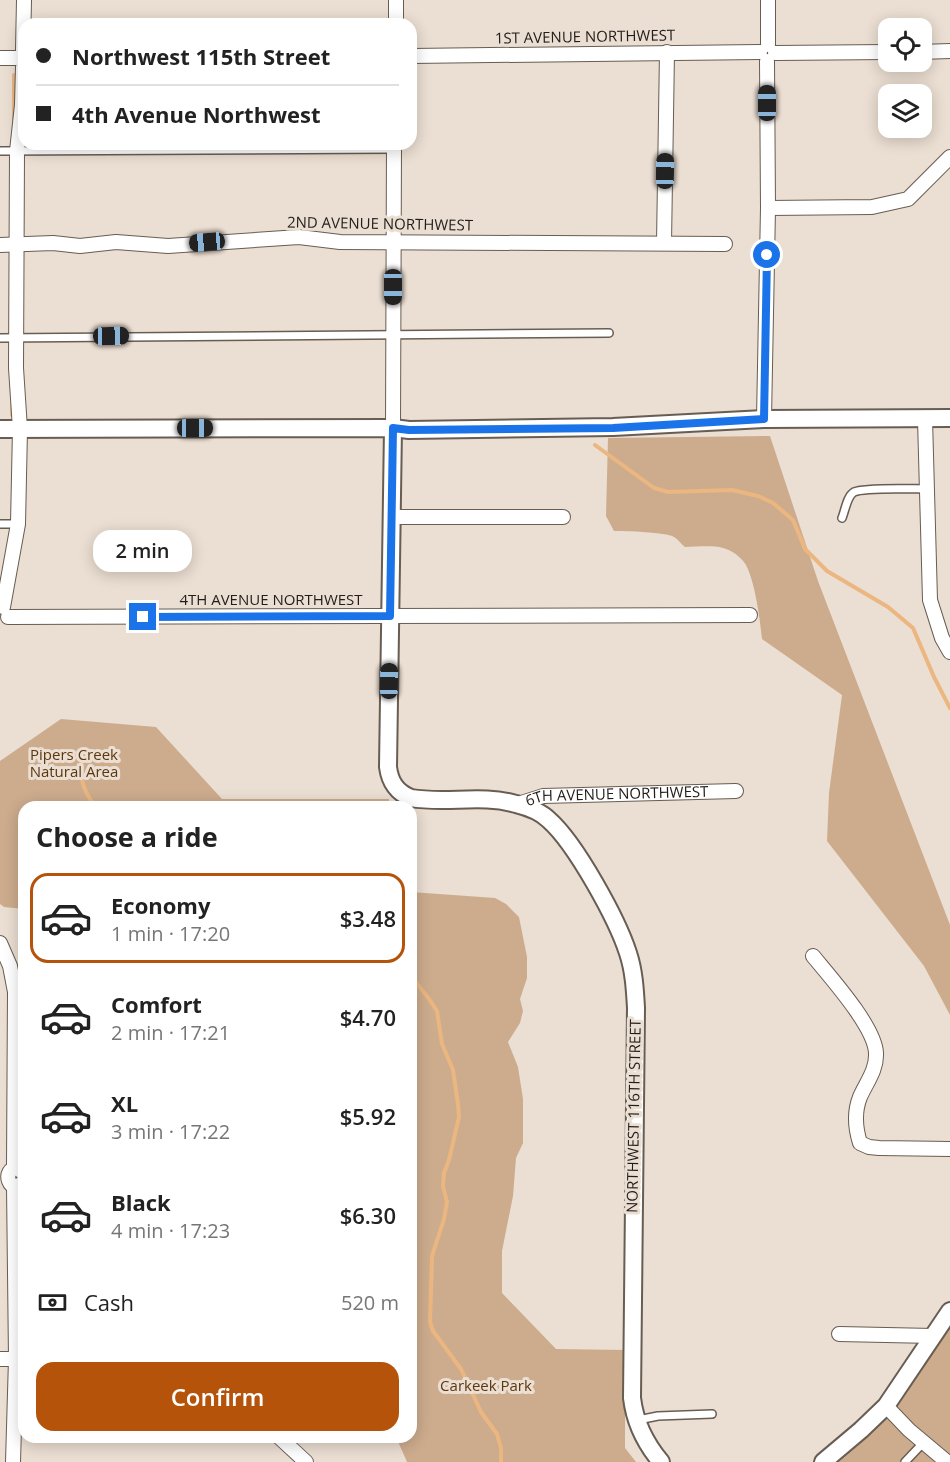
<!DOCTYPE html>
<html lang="en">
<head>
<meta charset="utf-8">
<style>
  body { margin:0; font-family:"Open Sans",sans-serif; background:#f2f2f2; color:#222; height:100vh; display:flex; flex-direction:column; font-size:22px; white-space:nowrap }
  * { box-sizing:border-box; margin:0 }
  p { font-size:20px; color:#767676 }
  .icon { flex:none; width:33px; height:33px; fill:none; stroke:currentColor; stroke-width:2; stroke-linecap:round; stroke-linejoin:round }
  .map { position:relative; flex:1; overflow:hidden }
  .details { position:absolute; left:18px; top:801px; width:399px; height:642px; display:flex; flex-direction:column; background:#fff; border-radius:18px; box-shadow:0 3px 15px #0003 }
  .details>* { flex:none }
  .banner { position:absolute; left:18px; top:18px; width:399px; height:132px; border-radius:18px; box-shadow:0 3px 15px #0003; display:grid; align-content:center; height:132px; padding:0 18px; background:#fff }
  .tools { position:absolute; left:878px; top:18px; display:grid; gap:12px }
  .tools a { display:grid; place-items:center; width:54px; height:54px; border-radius:12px; background:#fff; box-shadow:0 3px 15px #0003; font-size:30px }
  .end { position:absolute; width:27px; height:27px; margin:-14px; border:8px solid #1a73e8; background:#fff; box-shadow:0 0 0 3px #fff }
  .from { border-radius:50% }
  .bubble { position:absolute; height:42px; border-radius:18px; background:#fff; box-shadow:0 3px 15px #0003; font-size:20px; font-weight:600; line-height:42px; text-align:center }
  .car { position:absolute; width:18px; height:36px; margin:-18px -9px; border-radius:8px; box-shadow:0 0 4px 2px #0007; background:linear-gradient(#222 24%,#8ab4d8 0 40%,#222 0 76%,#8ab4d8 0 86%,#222 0) }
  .banner b { display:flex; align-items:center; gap:21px; height:57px; font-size:22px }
  .banner b+b { border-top:2px solid #e0e0e0 }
  .banner i { width:15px; height:15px; background:#222 }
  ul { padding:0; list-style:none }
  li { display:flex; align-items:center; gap:18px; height:90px; margin:0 12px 9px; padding:0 6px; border:3px solid transparent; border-radius:18px }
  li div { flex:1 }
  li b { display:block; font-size:22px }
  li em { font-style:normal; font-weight:600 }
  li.on { border-color:#b45309 }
  li>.icon { width:54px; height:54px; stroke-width:1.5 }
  h2 { padding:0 18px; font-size:27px; line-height:72px }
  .pay { display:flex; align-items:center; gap:15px; height:66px; padding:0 18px; font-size:22px }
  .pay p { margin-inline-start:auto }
  .primary-button { display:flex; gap:12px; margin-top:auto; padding:12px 18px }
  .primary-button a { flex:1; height:69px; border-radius:18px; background:#b45309; color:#fff; font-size:24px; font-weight:600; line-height:69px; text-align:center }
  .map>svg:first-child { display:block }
</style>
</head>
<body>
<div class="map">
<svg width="950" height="1462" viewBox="0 0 950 1462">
  <rect width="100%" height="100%" fill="#ebded2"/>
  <g fill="#cdac8d">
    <path d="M 770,436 L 818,581 L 950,925 L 950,1015 L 924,966 L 827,841 L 829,793 L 842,695 L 762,639 C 760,619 755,582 746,565 C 741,557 732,550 723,548 C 712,545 697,547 685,547 C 681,544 678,539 674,537 C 666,532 625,531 614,531 L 606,516 L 608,438 Z"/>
    <polygon points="61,719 156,727 222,799 389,799 389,807 24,807 24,909 4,907 0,904 0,761"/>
    <polygon points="411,892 495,898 506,904 519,917 527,957 527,978 520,999 523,1011 520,1023 508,1042 518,1067 523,1099 523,1143 516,1158 513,1196 502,1251 502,1293 556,1349 625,1350 625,1448 636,1462 407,1462 396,1437 411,1437"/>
    <polygon points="950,1311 950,1462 823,1462 861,1430"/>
  </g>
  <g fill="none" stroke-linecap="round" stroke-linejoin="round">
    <g stroke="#ebb680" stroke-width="4">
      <polyline points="14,120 14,75"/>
      <polyline points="12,415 12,405"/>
      <polyline points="595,445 654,488 668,492 732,490 758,496 773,503 793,520 805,549 827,571 888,607 913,628 934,677 950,708"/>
      <path d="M 82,755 C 80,777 81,789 96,807"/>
      <polyline points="411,979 415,981 429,999 437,1011 442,1044 453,1070 458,1104 459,1117 449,1160 444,1173 443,1186 447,1202 444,1219 432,1256 430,1322 433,1331 461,1369 481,1412 497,1434 501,1448 501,1462"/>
    </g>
    <g stroke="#685d52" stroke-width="10">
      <g id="service">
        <polyline points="0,151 394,149"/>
        <polyline points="0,338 609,333"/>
        <path d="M 842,518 C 845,511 847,496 854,492 C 865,487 913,489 927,489"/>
        <polyline points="0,524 18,524"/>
        <polyline points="638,1420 658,1416 712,1414"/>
        <polyline points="905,1462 923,1443"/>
      </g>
    </g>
    <g stroke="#685d52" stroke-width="16">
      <g id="minor">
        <polyline points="768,0 768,45"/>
        <polyline points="396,24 396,0"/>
        <polyline points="23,50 24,0"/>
        <polyline points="921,52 950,51"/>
        <polyline points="775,53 888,52"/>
        <polyline points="411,56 760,52"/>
        <polyline points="0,58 16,58"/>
        <polyline points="768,208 872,207 908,199 950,157"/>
        <polyline points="664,243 667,52"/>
        <polyline points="0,245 53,243 80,246 116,242 168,246 299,237 340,242 725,244"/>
        <polyline points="764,419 768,208 767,61"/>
        <polyline points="925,419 930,600 942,638 950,652"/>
        <polyline points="393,428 394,144"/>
        <polyline points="392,517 563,517"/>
        <polyline points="3,607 18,524 20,429 16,368 17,151 22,105 23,67"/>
        <polyline points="8,617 750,615"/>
        <path id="s1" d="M 518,804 L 543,796 L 736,791"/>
        <polyline points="0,943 10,966 15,992 14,1168"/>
        <path d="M 813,956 C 831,978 875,1027 876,1053 C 877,1070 866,1083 860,1097 C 854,1112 855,1127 860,1143 L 869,1147 L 879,1148 L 950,1149"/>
        <path d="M 24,1174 L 18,1168 C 0,1168 10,1198 24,1181"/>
        <polyline points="839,1334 933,1336"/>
        <polyline points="0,1359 16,1359"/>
        <polyline points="886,1406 909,1430 947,1462"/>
        <polyline points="279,1437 306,1462"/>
        <polyline points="13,1462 16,1359 14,1186"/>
      </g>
    </g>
    <g stroke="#685d52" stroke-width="20">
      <g id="tertiary">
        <path d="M 393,428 L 388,767 C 390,782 396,792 411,798 C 446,804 482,794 516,804 C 528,807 540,811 549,820 C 576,844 617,919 628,953 C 634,971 635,990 636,1008 L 632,1398 C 635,1423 645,1443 661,1462"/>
        <polyline points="0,429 393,428 409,430 613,427 764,419 950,418"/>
        <polyline points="823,1462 861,1430 886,1406 950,1311"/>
      </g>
    </g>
    <use href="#service" stroke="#fff" stroke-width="7"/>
    <use href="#minor" stroke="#fff" stroke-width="14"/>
    <use href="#tertiary" stroke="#fff" stroke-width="16"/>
  </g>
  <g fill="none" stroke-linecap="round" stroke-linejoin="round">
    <polyline stroke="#1a73e8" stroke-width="8" points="143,617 390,616 393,428 409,430 613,428 764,419 767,255"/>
  </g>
  <g text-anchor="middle" stroke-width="6" stroke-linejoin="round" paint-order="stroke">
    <g font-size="15" fill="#221d19" stroke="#ebded2">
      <text transform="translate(585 37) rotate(-1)" y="5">1ST AVENUE NORTHWEST</text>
      <text transform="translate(380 224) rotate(1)" y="5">2ND AVENUE NORTHWEST</text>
      <text x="271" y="605">4TH AVENUE NORTHWEST</text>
      <text dy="5" stroke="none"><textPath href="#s1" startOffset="100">6TH AVENUE NORTHWEST</textPath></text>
      <text transform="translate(634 1116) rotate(-89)" y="5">NORTHWEST 116TH STREET</text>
    </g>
    <g font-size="15" fill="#5b370e" stroke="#ebded2">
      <text x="74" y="760">Pipers Creek<tspan x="74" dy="17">Natural Area</tspan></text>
      <text x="486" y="1391">Carkeek Park</text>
    </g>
  </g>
</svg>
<div class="tools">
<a><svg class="icon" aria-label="locate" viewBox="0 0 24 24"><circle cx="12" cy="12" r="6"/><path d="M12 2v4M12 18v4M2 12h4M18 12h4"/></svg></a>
<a><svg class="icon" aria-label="layers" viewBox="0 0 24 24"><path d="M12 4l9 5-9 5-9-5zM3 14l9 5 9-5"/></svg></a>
</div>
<i class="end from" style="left:767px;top:255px"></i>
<i class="end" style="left:143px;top:617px"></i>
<div class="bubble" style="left:93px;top:530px;width:99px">2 min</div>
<i class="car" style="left:767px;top:103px;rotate:0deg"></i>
<i class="car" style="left:665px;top:171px;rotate:1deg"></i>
<i class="car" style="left:207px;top:242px;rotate:265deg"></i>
<i class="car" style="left:393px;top:287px;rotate:180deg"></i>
<i class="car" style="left:111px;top:336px;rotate:89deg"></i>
<i class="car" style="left:195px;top:428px;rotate:90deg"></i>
<i class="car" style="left:389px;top:681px;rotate:1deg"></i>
<div class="banner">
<b><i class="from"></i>Northwest 115th Street</b>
<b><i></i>4th Avenue Northwest</b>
</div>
<section class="details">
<h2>Choose a ride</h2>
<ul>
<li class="on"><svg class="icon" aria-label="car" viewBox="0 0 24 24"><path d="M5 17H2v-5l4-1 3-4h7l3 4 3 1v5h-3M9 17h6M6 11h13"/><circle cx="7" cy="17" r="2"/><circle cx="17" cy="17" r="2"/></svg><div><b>Economy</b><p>1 min · 17:20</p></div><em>$3.48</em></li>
<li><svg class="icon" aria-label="car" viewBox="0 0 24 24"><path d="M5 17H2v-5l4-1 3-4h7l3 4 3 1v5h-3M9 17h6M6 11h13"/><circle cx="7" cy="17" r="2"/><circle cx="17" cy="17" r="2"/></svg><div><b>Comfort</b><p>2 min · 17:21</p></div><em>$4.70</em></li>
<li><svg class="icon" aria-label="car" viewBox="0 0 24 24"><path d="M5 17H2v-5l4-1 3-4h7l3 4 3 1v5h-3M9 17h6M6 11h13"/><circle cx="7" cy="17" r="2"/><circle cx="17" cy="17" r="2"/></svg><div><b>XL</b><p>3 min · 17:22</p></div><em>$5.92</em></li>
<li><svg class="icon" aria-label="car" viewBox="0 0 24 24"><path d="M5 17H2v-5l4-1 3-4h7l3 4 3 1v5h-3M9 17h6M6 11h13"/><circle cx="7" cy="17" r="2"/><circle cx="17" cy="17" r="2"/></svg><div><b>Black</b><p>4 min · 17:23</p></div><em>$6.30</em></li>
</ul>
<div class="pay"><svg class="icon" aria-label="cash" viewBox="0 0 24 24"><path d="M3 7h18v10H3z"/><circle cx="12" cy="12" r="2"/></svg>Cash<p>520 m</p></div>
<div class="primary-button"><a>Confirm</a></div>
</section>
</div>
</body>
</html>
